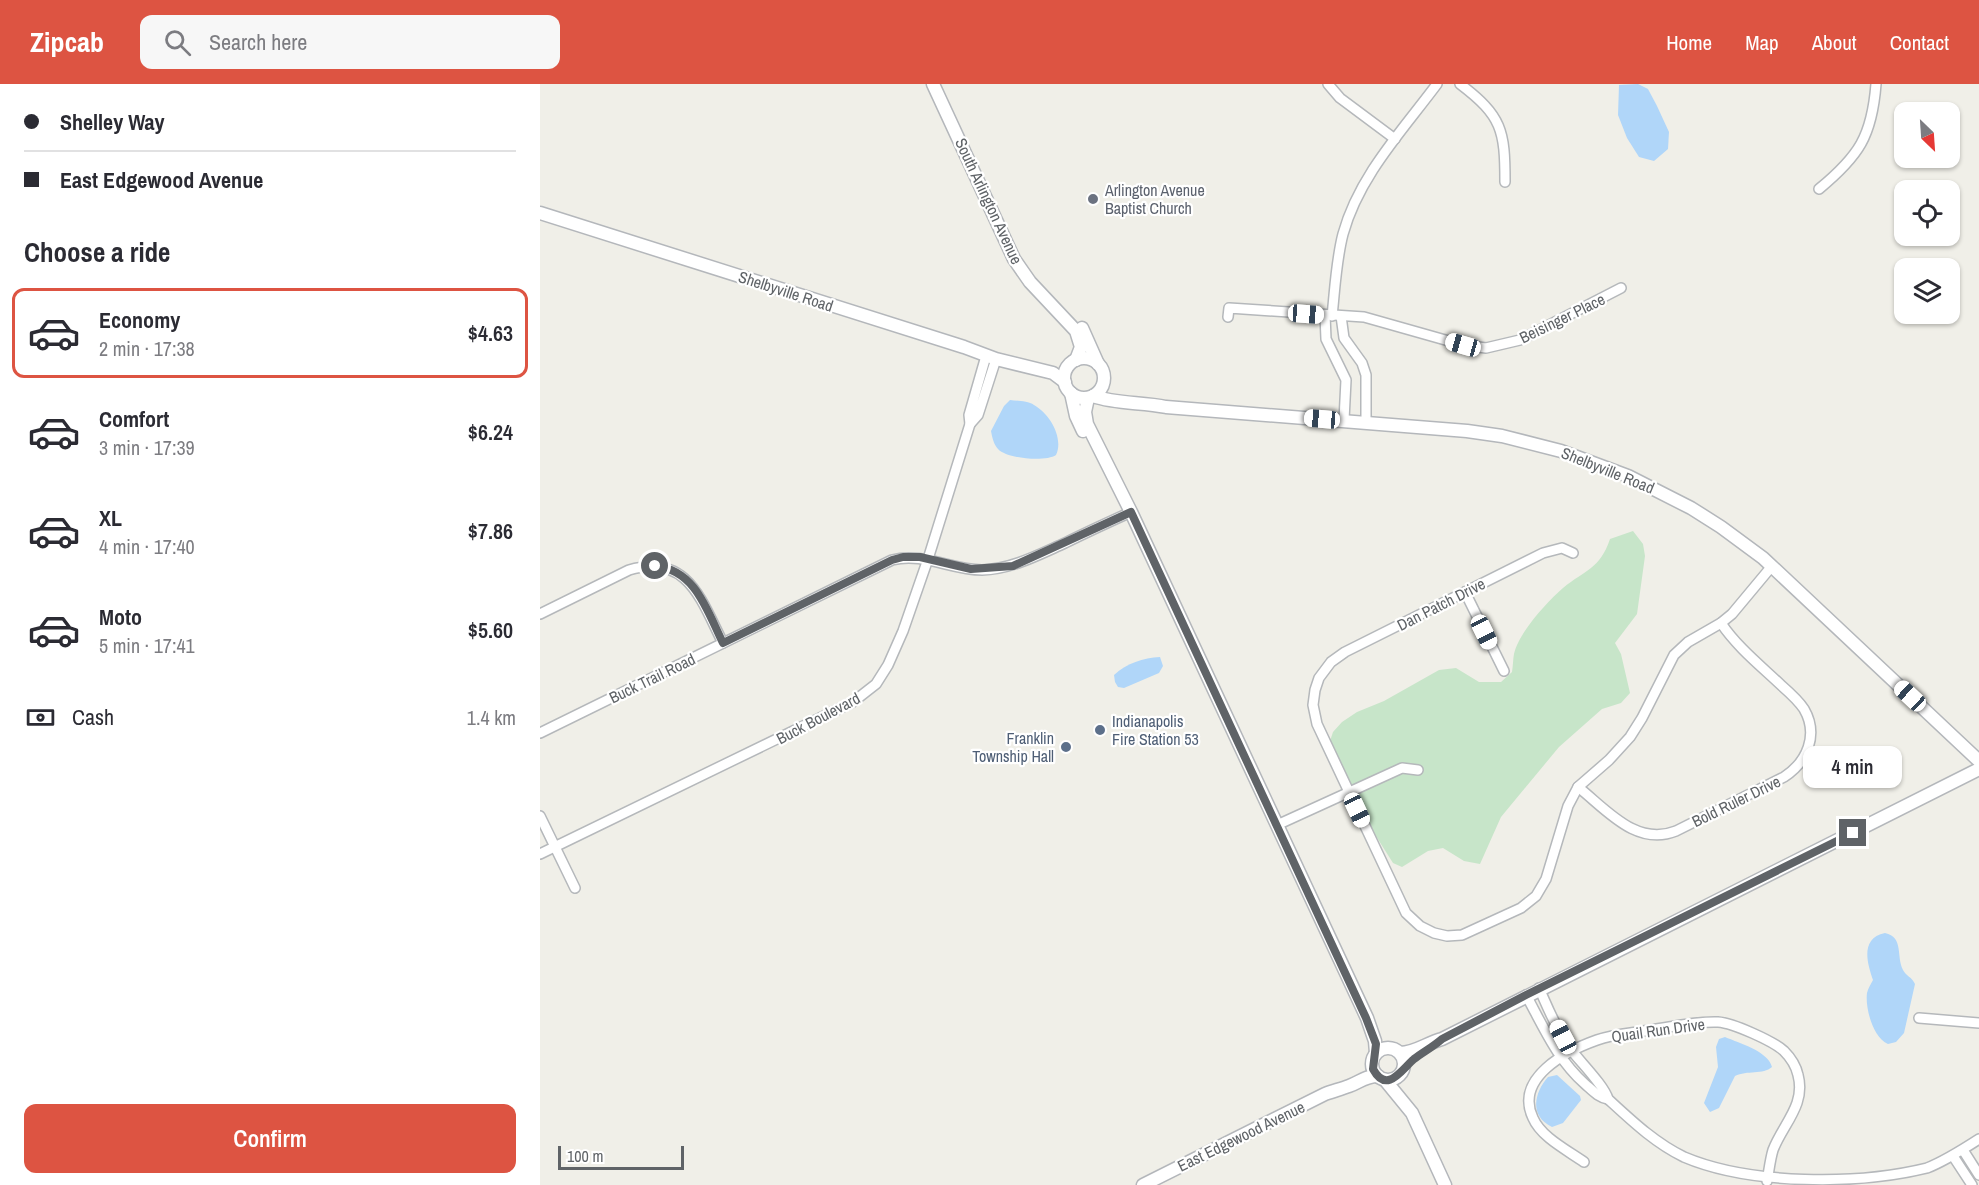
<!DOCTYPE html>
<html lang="en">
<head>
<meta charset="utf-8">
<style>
  body { margin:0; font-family:"Archivo Narrow",sans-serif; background:#f7f7f7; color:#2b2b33; height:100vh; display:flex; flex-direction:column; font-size:22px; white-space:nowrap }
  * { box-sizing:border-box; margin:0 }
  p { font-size:20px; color:#7c7c81 }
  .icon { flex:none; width:33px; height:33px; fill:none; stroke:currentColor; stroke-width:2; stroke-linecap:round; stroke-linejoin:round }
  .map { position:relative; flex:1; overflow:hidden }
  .panel { display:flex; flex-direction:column; background:#fff; width:540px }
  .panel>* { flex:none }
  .banner { display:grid; align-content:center; height:132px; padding:0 24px; background:#fff }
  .needle { width:39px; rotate:155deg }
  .tools { position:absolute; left:1354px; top:18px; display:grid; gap:12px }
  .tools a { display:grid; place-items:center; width:66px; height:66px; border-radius:12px; background:#fff; box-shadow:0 2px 4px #0004; font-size:30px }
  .scale { position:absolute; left:18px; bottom:15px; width:126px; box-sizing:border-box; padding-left:6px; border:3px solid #5f6367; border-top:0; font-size:16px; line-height:21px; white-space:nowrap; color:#5f6367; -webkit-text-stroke:4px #fff; paint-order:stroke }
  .end { position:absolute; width:27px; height:27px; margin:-14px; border:8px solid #5f6367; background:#fff; box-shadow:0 0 0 3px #fff }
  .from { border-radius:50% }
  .bubble { position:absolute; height:42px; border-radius:12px; background:#fff; box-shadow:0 2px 4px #0004; font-size:20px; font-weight:600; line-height:42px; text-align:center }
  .car { position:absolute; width:18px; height:36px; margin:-18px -9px; border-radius:8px; box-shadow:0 0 4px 2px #0007; background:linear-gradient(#fff 24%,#345 0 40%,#fff 0 76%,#345 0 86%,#fff 0) }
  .banner b { display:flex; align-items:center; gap:21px; height:57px; font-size:22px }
  .banner b+b { border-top:2px solid #e1e1e2 }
  .banner i { width:15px; height:15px; background:#2b2b33 }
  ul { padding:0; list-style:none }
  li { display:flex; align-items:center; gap:18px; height:90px; margin:0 12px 9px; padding:0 12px; border:3px solid transparent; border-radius:12px }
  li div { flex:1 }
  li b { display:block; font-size:22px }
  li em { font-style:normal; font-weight:600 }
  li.active { border-color:#dd5442 }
  li>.icon { width:54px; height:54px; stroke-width:1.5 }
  h2 { padding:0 24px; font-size:27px; line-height:72px }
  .pay { display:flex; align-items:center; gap:15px; height:66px; padding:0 24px; font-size:22px }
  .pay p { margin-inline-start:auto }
  .button { display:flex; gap:12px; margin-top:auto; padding:12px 24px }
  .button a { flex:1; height:69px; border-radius:12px; background:#dd5442; color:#fff; font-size:24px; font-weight:600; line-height:69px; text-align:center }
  header { display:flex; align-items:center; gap:36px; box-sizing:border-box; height:84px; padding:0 30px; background:#dd5442; color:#fff }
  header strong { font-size:28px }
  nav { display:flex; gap:33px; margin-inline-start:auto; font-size:21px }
  .search { width:420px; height:54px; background:#f7f7f7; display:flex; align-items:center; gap:15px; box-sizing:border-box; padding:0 21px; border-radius:12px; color:#7c7c81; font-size:22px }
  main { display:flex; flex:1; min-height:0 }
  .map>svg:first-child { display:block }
</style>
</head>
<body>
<header>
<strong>Zipcab</strong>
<div class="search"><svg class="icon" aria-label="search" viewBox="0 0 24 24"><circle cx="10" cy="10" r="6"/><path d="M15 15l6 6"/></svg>Search here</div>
<nav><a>Home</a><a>Map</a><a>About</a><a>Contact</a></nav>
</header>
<main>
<section class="panel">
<div class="banner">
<b><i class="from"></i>Shelley Way</b>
<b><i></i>East Edgewood Avenue</b>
</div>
<h2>Choose a ride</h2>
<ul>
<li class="active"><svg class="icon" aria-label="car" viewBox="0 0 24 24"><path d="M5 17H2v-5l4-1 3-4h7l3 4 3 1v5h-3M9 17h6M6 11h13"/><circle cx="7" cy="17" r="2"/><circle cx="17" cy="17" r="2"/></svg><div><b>Economy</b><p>2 min · 17:38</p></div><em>$4.63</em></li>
<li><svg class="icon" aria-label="car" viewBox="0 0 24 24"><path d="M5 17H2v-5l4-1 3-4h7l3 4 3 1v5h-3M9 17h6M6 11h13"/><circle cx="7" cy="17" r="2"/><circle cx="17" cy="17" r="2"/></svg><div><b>Comfort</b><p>3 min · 17:39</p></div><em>$6.24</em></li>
<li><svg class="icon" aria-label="car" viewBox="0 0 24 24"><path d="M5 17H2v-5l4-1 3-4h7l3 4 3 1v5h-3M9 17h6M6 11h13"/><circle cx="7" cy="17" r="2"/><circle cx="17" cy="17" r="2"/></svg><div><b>XL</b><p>4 min · 17:40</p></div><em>$7.86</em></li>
<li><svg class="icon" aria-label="car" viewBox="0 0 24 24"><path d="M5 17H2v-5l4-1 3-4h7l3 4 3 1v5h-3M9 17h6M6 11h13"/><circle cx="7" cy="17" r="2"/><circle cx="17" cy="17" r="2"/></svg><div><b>Moto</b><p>5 min · 17:41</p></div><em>$5.60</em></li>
</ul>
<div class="pay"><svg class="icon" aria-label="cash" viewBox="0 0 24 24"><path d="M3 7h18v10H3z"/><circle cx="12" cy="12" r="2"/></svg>Cash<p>1.4 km</p></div>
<div class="button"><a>Confirm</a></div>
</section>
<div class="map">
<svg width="1439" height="1101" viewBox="0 0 1439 1101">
  <rect width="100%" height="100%" fill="#f0efe8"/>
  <path fill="#c7e5c9" d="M 1093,447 L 1103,460 L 1105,472 L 1097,530 L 1075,559 L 1081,570 L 1090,609 L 1081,619 L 1062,625 L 1019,663 L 961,733 L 940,780 L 924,777 L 903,764 L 888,767 L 862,783 L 853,779 L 808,708 L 788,663 L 793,648 L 802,638 L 817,628 L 844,617 L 899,586 L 916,584 L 939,598 L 961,598 L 972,588 C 973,582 973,575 974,570 C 979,548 1007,518 1023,504 C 1045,486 1060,485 1070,455 Z"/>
  <g fill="#b0d6f9">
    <polygon points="1098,0 1108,5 1117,22 1129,48 1128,65 1114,77 1099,73 1087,54 1078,31 1079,1"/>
    <path d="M 470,316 C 478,317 488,317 494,321 C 510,330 524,354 516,371 C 506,378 467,375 458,365 C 454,361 452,353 451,347 L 464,322 Z"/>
    <path d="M 620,573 L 623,582 L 619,589 L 584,604 L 578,603 L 575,598 L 574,591 C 587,579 603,574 620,573 Z"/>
    <path d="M 1345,849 C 1364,853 1356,872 1363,886 C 1366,892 1372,893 1375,900 L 1364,949 L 1356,958 L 1348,960 C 1333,954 1325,924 1327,909 C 1328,904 1331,900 1333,896 C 1327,879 1320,854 1345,849 Z"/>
    <path d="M 1185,953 C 1199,959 1228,967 1232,983 C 1223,991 1207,986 1195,992 L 1179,1024 L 1170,1028 L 1164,1019 L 1178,983 L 1176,963 L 1179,955 Z"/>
    <path d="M 1017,991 L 1040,1012 L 1041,1016 L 1023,1039 L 1012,1043 C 989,1032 994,1009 1008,993 Z"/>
  </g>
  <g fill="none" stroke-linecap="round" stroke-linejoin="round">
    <g stroke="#b5b8bb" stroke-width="12">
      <g id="minor">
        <polyline points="788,0 800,14 855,55"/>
        <path d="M 920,0 C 962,32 965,46 965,98"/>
        <path d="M 1279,105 C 1319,72 1332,52 1336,0"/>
        <polyline points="785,231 786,255 806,296 804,336"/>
        <path d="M 792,232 C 795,205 796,177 803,150 C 819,92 862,47 897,0"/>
        <polyline points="801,232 804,254 822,279 826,291 826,338"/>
        <polyline points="688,233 689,224 824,233 923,261 946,264 980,256 1081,204"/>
        <polyline points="446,272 429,331 430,340 438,331 456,275"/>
        <polyline points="1033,469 1022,464 1003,469 805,568 791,578 779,594 775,606 773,621 777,640 866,829 880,842 894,849 907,852 922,851 981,824 996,812 1006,795 1028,722 1038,703 1069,676 1090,653 1102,634 1134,571 1148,558 1181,539 1192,530 1232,482"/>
        <polyline points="925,508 964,587"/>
        <path d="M 0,530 L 89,486 C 148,469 161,516 183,559"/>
        <path d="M 0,649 L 352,476 C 383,468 411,486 442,486 C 472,485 498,471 525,459 C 547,448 569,438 591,428"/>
        <path d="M 1038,703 C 1066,725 1096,763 1136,747 L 1244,693 C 1267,678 1279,651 1264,625 C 1258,616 1250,609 1242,602 C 1221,582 1197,563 1181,539"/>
        <polyline points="0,732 35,804"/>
        <polyline points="737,741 862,684 878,686"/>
        <polyline points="0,770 313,618 336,600 348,581 363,547 388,475 430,340"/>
        <path d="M 999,904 C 1008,924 1016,945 1029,963 C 1039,977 1064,1001 1068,1015 C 1092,1037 1115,1059 1144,1073 C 1210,1101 1318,1101 1387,1084 C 1405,1077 1422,1066 1439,1055"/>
        <path d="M 986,911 C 1004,944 1017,975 1045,1000 C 1053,1007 1058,1013 1068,1015"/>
        <polyline points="1379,934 1439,939"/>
        <polyline points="1423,1066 1439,1091"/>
        <polyline points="1413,1072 1432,1101"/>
        <path d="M 1044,1078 C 1027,1066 1001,1053 993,1034 C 974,994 1026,967 1057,956 C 1073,950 1093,949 1110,946 C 1132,943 1156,937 1178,938 C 1193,939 1233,957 1244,967 C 1250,973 1256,982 1258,991 C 1266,1021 1243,1040 1233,1066 C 1230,1076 1229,1087 1227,1097"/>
      </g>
    </g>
    <g stroke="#b4b7bb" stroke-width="15">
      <g id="secondary">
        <polyline points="393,0 474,175 490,198 536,247 541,263 536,276"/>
        <polyline points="0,129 424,263 456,275 513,289 525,298"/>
        <polyline points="542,244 558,280"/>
        <circle cx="544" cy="294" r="20"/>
        <polyline points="531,309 536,332 543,347"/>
        <path d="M 553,312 C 576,320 602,318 626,323 L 927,347 L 962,352 L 1021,367 L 1088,392 L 1151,424 L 1181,443 L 1223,474 L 1439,677"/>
        <polyline points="548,314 545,328 547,340 591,428 827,934 835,957 836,969"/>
        <circle cx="848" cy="980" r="16"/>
        <path d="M 860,969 C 875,969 887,959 902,955 L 1439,685"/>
        <polyline points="845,996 872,1029 905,1101"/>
        <path d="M 603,1101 L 785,1010 C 793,1007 801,1005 809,1002 C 820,998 825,992 838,992"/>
      </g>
    </g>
    <use href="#minor" stroke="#fff" stroke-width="9"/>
    <use href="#secondary" stroke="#fff" stroke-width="12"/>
  </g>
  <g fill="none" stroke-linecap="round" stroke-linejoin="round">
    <path stroke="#5f6367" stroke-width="8" d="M 115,482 C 156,486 167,527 183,559 L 352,476 L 363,473 L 380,473 L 431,485 L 473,482 L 591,428 L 826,934 L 836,960 L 833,985 C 847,1011 862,985 874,975 C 883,968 893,963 902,955 L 986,911 L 1313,749"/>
  </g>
  <circle fill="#6b7280" stroke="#fff" stroke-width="2" cx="553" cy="115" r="6"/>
  <g fill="#5c6f8a" stroke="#fff" stroke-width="2">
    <circle cx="560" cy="646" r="6"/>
    <circle cx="526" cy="663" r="6"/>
  </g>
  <g text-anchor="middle" stroke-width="4.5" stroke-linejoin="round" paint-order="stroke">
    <g font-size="16" fill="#5b616d" stroke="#fff" text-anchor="start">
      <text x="565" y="112">Arlington Avenue<tspan x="565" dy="18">Baptist Church</tspan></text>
    </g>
    <g font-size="16" fill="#5f6367" stroke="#fff">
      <text transform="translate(449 117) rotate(65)" y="6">South Arlington Avenue</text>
      <text transform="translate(246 207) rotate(18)" y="6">Shelbyville Road</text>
      <text transform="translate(1022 234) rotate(-26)" y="6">Beisinger Place</text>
      <text transform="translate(1068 386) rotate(22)" y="6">Shelbyville Road</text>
      <text transform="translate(901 520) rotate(-27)" y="6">Dan Patch Drive</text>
      <text transform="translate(112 594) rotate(-26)" y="6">Buck Trail Road</text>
      <text transform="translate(278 634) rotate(-28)" y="6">Buck Boulevard</text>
      <text transform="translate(1196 717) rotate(-26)" y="6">Bold Ruler Drive</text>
      <text transform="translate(1118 946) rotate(-8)" y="6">Quail Run Drive</text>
      <text transform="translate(701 1052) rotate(-26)" y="6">East Edgewood Avenue</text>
    </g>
    <g font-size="16" fill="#4e5e75" stroke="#fff" text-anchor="start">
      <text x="572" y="643">Indianapolis<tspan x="572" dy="18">Fire Station 53</tspan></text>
      <text x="514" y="660" text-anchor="end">Franklin<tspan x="514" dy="18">Township Hall</tspan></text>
    </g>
  </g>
</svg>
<div class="tools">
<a><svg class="needle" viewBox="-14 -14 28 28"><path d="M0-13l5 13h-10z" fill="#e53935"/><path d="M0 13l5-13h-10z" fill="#7c7c81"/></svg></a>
<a><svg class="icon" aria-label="locate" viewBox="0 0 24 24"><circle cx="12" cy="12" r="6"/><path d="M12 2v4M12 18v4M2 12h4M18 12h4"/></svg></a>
<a><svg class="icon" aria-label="layers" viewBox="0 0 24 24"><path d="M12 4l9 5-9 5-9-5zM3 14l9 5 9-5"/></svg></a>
</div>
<div class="scale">100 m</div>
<i class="end from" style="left:115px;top:482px"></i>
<i class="end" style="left:1313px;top:749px"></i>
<div class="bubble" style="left:1263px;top:662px;width:99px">4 min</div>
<i class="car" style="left:766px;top:230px;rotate:94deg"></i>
<i class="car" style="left:923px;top:261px;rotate:286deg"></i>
<i class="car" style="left:782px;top:335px;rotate:275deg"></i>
<i class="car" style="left:944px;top:548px;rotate:154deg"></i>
<i class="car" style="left:1370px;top:612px;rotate:313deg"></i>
<i class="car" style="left:817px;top:726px;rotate:155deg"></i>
<i class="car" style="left:1023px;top:953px;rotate:332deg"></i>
</div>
</main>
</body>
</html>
